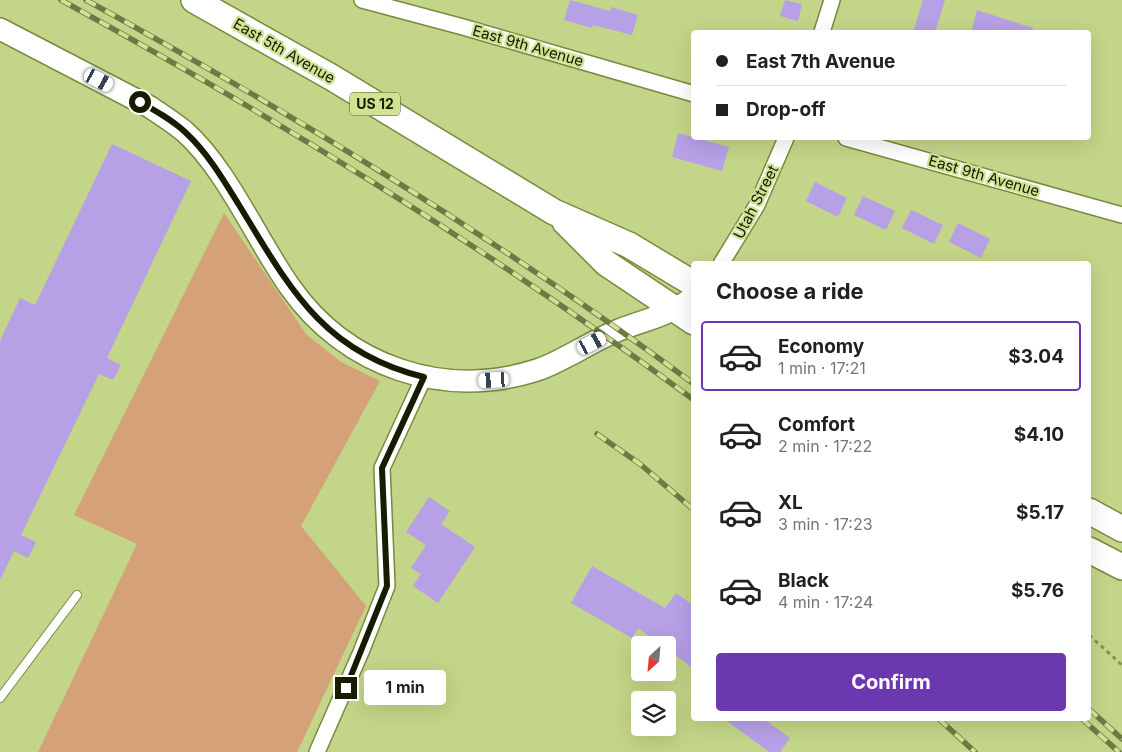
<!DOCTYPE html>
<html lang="en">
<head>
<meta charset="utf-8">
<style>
  body { margin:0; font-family:Inter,sans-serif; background:#f2f2f2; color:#202124; height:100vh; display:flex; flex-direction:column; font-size:19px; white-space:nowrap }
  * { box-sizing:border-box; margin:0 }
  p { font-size:16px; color:#757577 }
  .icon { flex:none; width:28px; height:28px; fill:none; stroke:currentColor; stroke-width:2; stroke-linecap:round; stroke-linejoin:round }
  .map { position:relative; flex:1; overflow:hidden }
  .details { position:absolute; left:691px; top:261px; width:400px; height:460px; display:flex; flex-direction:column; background:#fff; border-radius:5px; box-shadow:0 5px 20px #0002 }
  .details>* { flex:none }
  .banner { position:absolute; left:691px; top:30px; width:400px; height:110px; border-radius:5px; box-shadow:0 5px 20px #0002; display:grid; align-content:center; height:110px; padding:0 25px; background:#fff }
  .needle { width:32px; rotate:206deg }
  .tools { position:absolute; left:631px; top:636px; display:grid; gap:10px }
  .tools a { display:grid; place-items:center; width:45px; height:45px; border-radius:5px; background:#fff; box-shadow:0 5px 20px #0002; font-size:25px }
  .end { position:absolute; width:22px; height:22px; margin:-11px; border:6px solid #161c00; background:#fff; box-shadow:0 0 0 2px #fff }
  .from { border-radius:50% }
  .bubble { position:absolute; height:35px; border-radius:5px; background:#fff; box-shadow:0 5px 20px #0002; font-size:16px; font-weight:700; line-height:35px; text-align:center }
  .car { position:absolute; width:15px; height:30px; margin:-15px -8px; border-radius:6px; box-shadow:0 0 4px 1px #0007; background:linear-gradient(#fff 24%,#345 0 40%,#fff 0 76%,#345 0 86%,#fff 0) }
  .banner b { display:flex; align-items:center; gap:18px; height:48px; font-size:19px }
  .banner b+b { border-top:1px solid #e0e0e0 }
  .banner i { width:12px; height:12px; background:#202124 }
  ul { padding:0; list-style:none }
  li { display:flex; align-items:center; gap:15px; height:70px; margin:0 10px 8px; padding:0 15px; border:2px solid transparent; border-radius:5px }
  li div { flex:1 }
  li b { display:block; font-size:19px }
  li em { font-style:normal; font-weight:700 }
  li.current { border-color:#6c38af }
  li>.icon { width:45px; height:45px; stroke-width:1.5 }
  h2 { padding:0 25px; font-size:22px; line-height:60px }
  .primary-button { display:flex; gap:10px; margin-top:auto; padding:10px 25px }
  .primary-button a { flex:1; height:58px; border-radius:5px; background:#6c38af; color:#fff; font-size:20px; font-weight:700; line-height:58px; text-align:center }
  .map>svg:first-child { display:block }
</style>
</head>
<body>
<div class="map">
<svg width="1122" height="752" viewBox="0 0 1122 752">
  <rect width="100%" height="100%" fill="#c3d588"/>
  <polygon fill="#d5a178" points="224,213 306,334 341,362 380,381 301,526 366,606 297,752 38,752 137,544 74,515"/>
  <g fill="#b7a0e6">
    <polygon points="570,0 610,11 611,7 638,15 632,35 593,25 592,28 564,20"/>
    <polygon points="785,0 802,4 798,21 780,16"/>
    <polygon points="923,0 945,0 935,32 913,32"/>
    <polygon points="977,10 1033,28 1032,32 971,32"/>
    <polygon points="678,133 729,147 722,171 672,157"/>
    <polygon points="112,144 191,181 107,358 121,365 113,380 99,374 21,535 36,542 28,558 14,551 0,580 0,341 20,298 35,305"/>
    <polygon points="815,182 847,198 838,217 806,201"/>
    <polygon points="863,196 895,211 886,230 854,215"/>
    <polygon points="911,210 943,225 934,244 902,228"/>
    <polygon points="958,223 990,239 981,258 949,242"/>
    <polygon points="429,497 450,511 441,524 475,547 438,603 413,586 421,574 411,568 426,545 406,532"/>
    <polygon points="592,566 665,608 676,593 694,606 694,669 668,650 668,645 661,645 638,628 632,638 571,603"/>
    <polygon points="724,719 764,719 790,738 780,752 769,752"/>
  </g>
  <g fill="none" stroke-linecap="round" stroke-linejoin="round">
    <g stroke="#79893d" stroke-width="10">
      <polyline id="lane" points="0,698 77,595"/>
    </g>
    <g stroke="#79893d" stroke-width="18">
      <g id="street">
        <polyline points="362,0 463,27 694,94"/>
        <polyline points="822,32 832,0"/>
        <polyline points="846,138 1122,215"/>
        <polyline points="721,264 757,205 786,138"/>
        <polyline points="317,752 361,652 387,586 382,468 424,377"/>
      </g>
    </g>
    <g stroke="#79893d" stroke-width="24">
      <path id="secondary" d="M 0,29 L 150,107 C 162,115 173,122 184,131 C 227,169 256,239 290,287 C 346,367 444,400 537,370 C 553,365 567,356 581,349 C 594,342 606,335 619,330 C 644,320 672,315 694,296"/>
    </g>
    <g stroke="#79893d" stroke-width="28">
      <g id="primary">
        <polyline points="194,0 331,77 554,212 629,245 694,284"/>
        <polyline points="565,222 606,263 694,322"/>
        <polyline points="1089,511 1122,529"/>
        <polyline points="1089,550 1122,567"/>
      </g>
    </g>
    <polyline stroke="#849257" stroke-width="3" stroke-dasharray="4 4" stroke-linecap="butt" points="1089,635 1122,665"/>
    <use href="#lane" stroke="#fff" stroke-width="8"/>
    <use href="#street" stroke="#fff" stroke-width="15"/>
    <use href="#secondary" stroke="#fff" stroke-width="21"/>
    <use href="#primary" stroke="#fff" stroke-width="25"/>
    <g stroke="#6e7a45" stroke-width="5.5">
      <g id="rail">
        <path d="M 61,0 C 280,120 492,251 694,400"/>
        <path d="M 86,0 C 296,115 501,241 694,384"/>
        <polyline points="597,434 640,464 694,510"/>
        <polyline points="1089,709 1122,739"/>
        <polyline points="939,719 975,752"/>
        <polyline points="1082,719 1119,752"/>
      </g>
    </g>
    <use href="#rail" stroke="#d0e294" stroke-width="4" stroke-dasharray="11" stroke-linecap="butt"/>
  </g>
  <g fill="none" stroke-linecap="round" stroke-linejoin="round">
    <path stroke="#161c00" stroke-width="6" d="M 140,102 C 156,111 172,120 185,132 C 207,152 223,179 239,205 C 289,287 323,353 424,377 L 382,468 L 387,586 L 346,688"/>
  </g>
  <g text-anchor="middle" stroke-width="4.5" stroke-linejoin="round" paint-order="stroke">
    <rect fill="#d0e294" stroke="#4e572c" stroke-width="1" x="350" y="92.5" width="50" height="23" rx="4"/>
    <g font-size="14" font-weight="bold" fill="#161c00">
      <text x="375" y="109">US 12</text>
    </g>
    <g font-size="15" fill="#161c00" stroke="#d0e294">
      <text transform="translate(528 46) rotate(16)" y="5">East 9th Avenue</text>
      <text transform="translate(284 51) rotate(30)" y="5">East 5th Avenue</text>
      <text transform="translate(984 176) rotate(16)" y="5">East 9th Avenue</text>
      <text transform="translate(756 202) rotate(-63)" y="5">Utah Street</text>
    </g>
  </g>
</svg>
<div class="tools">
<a><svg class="needle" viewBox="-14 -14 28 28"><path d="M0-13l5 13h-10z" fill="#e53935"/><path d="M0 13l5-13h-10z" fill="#757577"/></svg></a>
<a><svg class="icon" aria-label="layers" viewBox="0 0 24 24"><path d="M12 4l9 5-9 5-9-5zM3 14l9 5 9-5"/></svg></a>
</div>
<i class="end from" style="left:140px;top:102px"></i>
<i class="end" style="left:346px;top:688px"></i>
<div class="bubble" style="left:364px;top:670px;width:82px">1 min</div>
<i class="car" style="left:99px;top:80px;rotate:118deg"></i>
<i class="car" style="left:592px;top:343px;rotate:62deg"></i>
<i class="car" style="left:494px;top:380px;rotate:267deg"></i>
<div class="banner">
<b><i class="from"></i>East 7th Avenue</b>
<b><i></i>Drop-off</b>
</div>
<section class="details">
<h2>Choose a ride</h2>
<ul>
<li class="current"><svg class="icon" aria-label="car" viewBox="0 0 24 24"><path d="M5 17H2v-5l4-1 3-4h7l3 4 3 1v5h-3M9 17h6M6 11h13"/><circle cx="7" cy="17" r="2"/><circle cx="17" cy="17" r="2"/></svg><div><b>Economy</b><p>1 min · 17:21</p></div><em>$3.04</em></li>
<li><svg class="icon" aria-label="car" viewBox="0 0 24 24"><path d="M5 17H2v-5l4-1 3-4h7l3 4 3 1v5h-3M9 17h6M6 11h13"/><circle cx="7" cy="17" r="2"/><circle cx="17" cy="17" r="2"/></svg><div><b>Comfort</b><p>2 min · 17:22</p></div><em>$4.10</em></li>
<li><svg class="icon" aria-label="car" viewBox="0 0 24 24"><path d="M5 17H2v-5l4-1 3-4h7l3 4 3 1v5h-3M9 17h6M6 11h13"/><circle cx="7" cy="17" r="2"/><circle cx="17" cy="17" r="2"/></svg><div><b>XL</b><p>3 min · 17:23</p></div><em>$5.17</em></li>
<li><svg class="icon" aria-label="car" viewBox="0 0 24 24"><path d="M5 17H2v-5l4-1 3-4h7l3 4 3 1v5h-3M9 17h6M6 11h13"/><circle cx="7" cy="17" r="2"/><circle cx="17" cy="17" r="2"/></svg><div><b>Black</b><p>4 min · 17:24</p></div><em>$5.76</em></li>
</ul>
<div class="primary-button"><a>Confirm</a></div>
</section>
</div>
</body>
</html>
